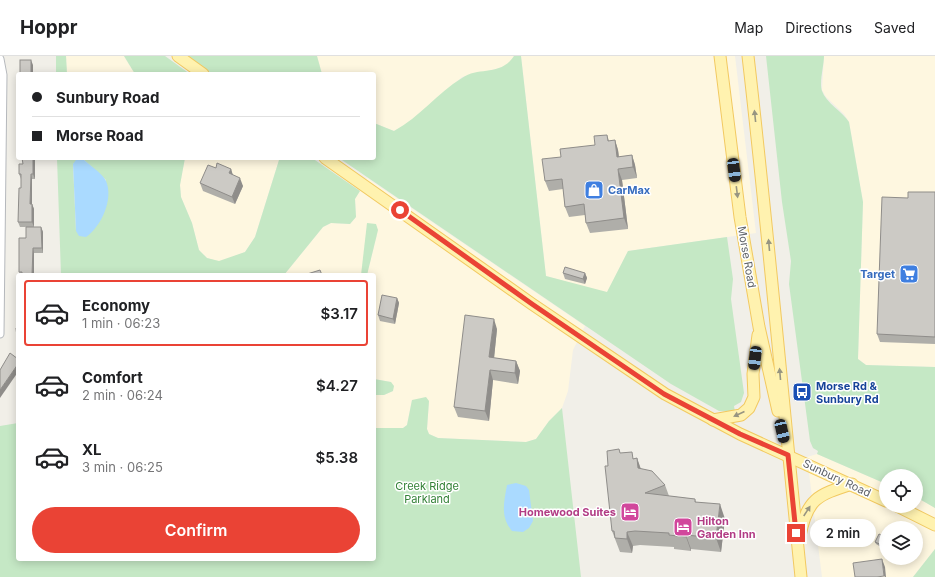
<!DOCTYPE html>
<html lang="en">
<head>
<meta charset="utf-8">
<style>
  body { margin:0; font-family:Inter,sans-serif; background:#f6f6f6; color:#202124; height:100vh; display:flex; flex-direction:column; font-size:15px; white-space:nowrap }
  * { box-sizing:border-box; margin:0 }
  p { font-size:13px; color:#757577 }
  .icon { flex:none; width:22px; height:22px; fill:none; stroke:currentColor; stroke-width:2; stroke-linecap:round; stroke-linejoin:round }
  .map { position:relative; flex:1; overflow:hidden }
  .panel { position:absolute; left:16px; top:217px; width:360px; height:288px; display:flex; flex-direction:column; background:#fff; border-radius:4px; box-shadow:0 2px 10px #0003 }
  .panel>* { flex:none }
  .banner { position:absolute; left:16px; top:16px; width:360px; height:88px; border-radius:4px; box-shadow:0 2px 10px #0003; display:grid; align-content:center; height:88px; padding:0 16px; background:#fff }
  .tools { position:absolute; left:879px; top:413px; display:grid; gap:8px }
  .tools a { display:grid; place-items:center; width:44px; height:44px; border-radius:50%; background:#fff; box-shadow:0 2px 10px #0003; font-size:20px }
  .end { position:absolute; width:18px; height:18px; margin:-9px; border:5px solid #ea4335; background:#fff; box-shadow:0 0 0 2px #fff }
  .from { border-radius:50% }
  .bubble { position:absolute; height:28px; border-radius:14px; background:#fff; box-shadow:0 2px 10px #0003; font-size:13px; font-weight:600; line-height:28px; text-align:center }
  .car { position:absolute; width:12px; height:24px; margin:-12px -6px; border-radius:5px; box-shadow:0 0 3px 1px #0007; background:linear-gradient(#222 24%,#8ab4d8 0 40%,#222 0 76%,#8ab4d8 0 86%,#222 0) }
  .banner b { display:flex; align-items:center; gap:14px; height:38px; font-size:15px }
  .banner b+b { border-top:1px solid #e0e0e0 }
  .banner i { width:10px; height:10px; background:#202124 }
  ul { padding:7px 0 0; list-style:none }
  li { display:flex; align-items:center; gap:12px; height:66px; margin:0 8px 6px; padding:0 8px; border:2px solid transparent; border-radius:4px }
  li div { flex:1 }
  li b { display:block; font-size:15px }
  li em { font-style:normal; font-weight:600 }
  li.active { border-color:#ea4335 }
  li>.icon { width:36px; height:36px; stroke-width:1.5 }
  .button { display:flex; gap:8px; margin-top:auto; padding:8px 16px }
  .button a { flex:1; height:46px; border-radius:24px; background:#ea4335; color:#fff; font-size:16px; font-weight:600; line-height:46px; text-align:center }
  header { display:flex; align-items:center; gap:24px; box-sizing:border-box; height:56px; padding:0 20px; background:#fff; border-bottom:1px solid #e0e0e0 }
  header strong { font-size:19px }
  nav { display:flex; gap:22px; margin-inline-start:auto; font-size:14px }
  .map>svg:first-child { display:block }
</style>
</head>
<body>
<header>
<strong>Hoppr</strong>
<nav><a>Map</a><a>Directions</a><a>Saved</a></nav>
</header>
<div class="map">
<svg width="935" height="521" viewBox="0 0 935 521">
  <rect width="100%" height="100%" fill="#f1efe8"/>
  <g fill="#fef7e0" fill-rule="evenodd">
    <polygon points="66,0 124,0 135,18 67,18"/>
    <polygon points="317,0 514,0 508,9 496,13 462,21 409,67 394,75 374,67 374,18 322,18"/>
    <polygon points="521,0 735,0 756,177 628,195 607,237 546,220"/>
    <polygon points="824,0 935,0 935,311 866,309 858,303 863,146 849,66 844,58 826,41 822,34"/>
    <polygon points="185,102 282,102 279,104 255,181 245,196 220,206 207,202 199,194 192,167 181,141 180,129"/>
    <polygon points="367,122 585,270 573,294 568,335 562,352 549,365 536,383 526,386 438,382 429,378 427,373 429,345 412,344 407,369 403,372 374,372 374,339 384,339 393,335 391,326 374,323 374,219 367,219 378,174 361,219 284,219 323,171 331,167 350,168 356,161 355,143"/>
    <path d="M 817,398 L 886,428 L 886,450 L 916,450 L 916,441 L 935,452 L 935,493 L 913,521 L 822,521 L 807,401 ZM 886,472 L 916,472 L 916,502 L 886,502 Z"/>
  </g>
  <g fill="#c5e8c5" fill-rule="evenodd">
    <polygon points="56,0 66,0 67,18 56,18"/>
    <polygon points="124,0 165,0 190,18 135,18"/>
    <polygon points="187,0 317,0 322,18 212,18"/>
    <path d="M 514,0 L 521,0 L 546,220 L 607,236 L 628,195 L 727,181 L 733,223 L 731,243 L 744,337 L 741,346 L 734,350 L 735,356 L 719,355 L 671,328 L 339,102 L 374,102 L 374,67 L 394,75 C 420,61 437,37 462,22 C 479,10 500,21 514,0 Z"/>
    <path d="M 766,0 L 824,0 C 824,10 819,26 822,35 C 826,47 842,55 849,66 L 863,146 L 858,303 L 866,309 L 935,311 L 935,452 L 916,441 L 916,420 L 886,420 L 886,428 L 817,398 L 818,395 L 813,392 L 810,385 L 789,228 L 791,205 L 782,146 Z"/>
    <path d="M 57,102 L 185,102 L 180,129 L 181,141 L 192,167 L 199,194 L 207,202 L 219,205 L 245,196 L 255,181 L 279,104 L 282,102 L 312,102 L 360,135 L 355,143 L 356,161 L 350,168 L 331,167 L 323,171 L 284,219 L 61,219 ZM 83,103 L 106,124 L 76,175 L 73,108 Z"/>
    <polygon points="367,167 376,168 378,174 367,219 361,219"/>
    <polygon points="374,323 391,326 394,330 393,335 384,339 374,339"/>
    <polygon points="426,341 429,345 427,373 429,378 438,382 526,386 536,383 549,365 562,352 581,521 0,521 0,370 18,367 18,503 374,503 374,372 403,372 407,369 412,344"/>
    <polygon points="935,493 935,521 913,521"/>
  </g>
  <g fill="#aadaff">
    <path d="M 83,103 C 89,109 102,117 106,125 C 114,143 101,171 86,181 L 79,180 L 76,175 L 73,108 L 76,104 Z"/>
    <path d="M 516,427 L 526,430 L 529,434 L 533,465 L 529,472 L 523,476 L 512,475 C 500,461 504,446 507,429 Z"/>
  </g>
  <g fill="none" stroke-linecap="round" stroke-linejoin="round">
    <g stroke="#b5b8bc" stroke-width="9">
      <polyline id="street" points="0,3 3,19 0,278"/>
    </g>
    <g stroke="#f2c960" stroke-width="13">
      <g id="primary">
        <polyline points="178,0 203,18"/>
        <polyline points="720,0 740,161 759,271 778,355"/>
        <path d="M 748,0 C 768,173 783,347 801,521"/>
        <polyline points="325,102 532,248 665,338 740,378 886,445"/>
        <polyline points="713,364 741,359 749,352 754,341 753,318 758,279"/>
        <polyline points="897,450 935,469"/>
        <path d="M 800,480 C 807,443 817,439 852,428"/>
      </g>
    </g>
    <use href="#street" stroke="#fff" stroke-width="7"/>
    <use href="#primary" stroke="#fff2af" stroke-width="11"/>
  </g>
  <g fill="#afaea9">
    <polygon points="607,79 609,85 615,84 618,94 619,101 632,99 635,109 637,122 622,124 628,173 590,177 586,167 585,159 569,161 565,151 563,133 549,135 545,125 595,89"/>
    <polygon points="35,102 35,123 32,123 32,148 34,153 34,171 20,171 18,166 21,132 21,123 19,118 23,108"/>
    <polygon points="216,112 231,113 233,119 243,130 235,148 203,135 200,127"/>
    <polygon points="930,136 935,136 935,288 880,286 877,278 908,142"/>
    <polygon points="41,171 43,176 43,197 34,197 34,219 20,219 19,216 26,182"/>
    <polygon points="563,217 585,217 587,222 585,228 565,223"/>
    <polygon points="397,242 399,247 395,268 380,265 378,259"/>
    <polygon points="497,273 494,302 516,305 520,315 518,328 493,324 489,365 458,361 454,351"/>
    <polygon points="620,397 634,403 637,402 641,413 665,429 669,440 695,443 696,446 725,463 721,496 691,493 691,495 674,493 674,491 640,489 633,490 632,497 620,496 612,475"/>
    <polygon points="868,475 869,478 870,487 839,491 838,488"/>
    <polygon points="886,481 886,494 876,488 875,486"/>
  </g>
  <g fill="#8f8d8a">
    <polygon points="31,4 33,9 33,18 31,18"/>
    <polygon points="615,84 618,94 620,111 617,101"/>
    <polygon points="632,99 635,109 637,122 633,111"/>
    <polygon points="33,102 35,102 35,123 33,118"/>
    <polygon points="231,113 233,120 229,117"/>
    <polygon points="618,113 622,124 628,173 624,162"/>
    <polygon points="31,118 32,123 32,148 34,153 34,171 32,166 30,148"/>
    <polygon points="240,122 243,130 235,148 232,141"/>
    <polygon points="41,171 43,176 43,197 42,192"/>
    <polygon points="33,192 34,197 34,219 32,219"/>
    <polygon points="585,217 587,222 585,228 583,223"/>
    <polygon points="397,242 399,247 395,268 393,263"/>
    <polygon points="494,263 497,273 493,312 489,301"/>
    <polygon points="516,305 520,315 518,328 515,317"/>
    <polygon points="18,308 18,316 0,342 0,334"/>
    <polygon points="490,314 493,324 489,365 485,355"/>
    <polygon points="637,402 642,417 638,412"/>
    <polygon points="720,448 725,463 721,496 716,482"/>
    <polygon points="627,476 633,490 632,497 627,483"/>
    <polygon points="686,479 691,493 691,495 686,481"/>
    <polygon points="882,503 885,511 886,521 885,521 884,520"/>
  </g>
  <g fill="#cccac5" stroke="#8f8d8a">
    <rect x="20" y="4" width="11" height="14"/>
    <polygon points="607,79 608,85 615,84 617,101 632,99 633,111 618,113 624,162 586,167 584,148 565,151 562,123 545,125 542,103 561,101 560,93 595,89 594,80"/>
    <polygon points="22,102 33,102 33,118 31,118 30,148 32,148 32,166 18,166 19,132 21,132 21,118 19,118 19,108 23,108"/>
    <polygon points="217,107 231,113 229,117 240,122 232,141 200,127 208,109 216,112"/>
    <polygon points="908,136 935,136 935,281 877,278 882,141 908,142"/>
    <polygon points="26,171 41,171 42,192 33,192 32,219 22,219 22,216 19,216 19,182 26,182"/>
    <polygon points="565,211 585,217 583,223 563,217"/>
    <polygon points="320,214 322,219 304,219"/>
    <polygon points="382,239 397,242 393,263 378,259"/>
    <polygon points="465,259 494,263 489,301 516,305 515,317 490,314 485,355 454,351"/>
    <polygon points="16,272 18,272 18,290"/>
    <polygon points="10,297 18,303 18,308 0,334 0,314"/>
    <polygon points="619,393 620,397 632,396 633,403 637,402 638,412 652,415 665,429 645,437 695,443 695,446 720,448 716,482 686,479 686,481 669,479 669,477 635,475 627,476 627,483 615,482 614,475 612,475 605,410 608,410 607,395"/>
    <polygon points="868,475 869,484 838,488 837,479"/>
    <polygon points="879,478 886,481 886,491 875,486"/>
    <polygon points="882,503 884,520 877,521 855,521 853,507"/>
  </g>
  <defs><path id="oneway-solid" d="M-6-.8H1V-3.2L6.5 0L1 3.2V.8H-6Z"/></defs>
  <g fill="#979581">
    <use href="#oneway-solid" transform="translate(755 60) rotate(-96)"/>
    <use href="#oneway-solid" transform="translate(737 136) rotate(83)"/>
    <use href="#oneway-solid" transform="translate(769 189) rotate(-95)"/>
    <use href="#oneway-solid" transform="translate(780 318) rotate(-95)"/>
    <use href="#oneway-solid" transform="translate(739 358) rotate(156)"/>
    <use href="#oneway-solid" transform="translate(807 455) rotate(-57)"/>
  </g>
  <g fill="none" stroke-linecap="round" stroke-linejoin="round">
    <polyline stroke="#ea4335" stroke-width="5" points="400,154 532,248 664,338 740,378 788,399 796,477"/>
  </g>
  <defs>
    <g id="shop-square" transform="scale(1)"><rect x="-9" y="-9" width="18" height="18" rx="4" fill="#3f7fe0" stroke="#fff"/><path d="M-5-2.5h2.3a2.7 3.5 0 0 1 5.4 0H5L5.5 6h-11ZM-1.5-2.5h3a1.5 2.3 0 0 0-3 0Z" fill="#fff"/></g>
    <g id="supermarket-square" transform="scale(1)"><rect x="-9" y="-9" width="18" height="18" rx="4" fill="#3f7fe0" stroke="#fff"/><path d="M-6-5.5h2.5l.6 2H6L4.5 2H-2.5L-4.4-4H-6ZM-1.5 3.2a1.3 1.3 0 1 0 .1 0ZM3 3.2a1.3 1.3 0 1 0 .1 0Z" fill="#fff"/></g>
    <g id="bus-square" transform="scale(1)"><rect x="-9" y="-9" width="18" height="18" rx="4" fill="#1a4fb4" stroke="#fff"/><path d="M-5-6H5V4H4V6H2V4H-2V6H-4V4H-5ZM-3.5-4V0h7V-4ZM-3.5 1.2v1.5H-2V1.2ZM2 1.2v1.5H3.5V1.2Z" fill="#fff"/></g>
    <g id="hotel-square" transform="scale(1)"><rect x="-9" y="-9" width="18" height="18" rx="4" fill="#d1479c" stroke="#fff"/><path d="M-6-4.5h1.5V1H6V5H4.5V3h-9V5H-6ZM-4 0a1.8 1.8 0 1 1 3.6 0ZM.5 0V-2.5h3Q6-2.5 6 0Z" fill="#fff"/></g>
  </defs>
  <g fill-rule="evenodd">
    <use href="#shop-square" x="594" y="134"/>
    <use href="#supermarket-square" x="909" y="218"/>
    <use href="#bus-square" x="802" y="336"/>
    <use href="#hotel-square" x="630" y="456"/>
    <use href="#hotel-square" x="683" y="471"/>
  </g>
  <g text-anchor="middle" stroke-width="3" stroke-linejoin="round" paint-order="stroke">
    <g font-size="11" font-weight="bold" fill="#366cbe" stroke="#fff" text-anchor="start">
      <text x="608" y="138">CarMax</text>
      <text x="895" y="222" text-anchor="end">Target</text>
    </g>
    <g font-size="11" fill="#5f6368" stroke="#fff">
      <text transform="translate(747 201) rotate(80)" y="4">Morse Road</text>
      <text transform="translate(837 422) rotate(25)" y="4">Sunbury Road</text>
    </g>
    <g font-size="11" font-weight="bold" fill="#164399" stroke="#fff" text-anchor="start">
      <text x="816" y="334">Morse Rd &amp;<tspan x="816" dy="13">Sunbury Rd</tspan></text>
    </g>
    <g font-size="11" fill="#348238" stroke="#fff">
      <text x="427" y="434">Creek Ridge<tspan x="427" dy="13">Parkland</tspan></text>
    </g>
    <g font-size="11" font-weight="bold" fill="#b23c85" stroke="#fff" text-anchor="end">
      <text x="616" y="460">Homewood Suites</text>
      <text x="697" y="469" text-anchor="start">Hilton<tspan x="697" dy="13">Garden Inn</tspan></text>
    </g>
  </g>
</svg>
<div class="tools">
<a><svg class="icon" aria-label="locate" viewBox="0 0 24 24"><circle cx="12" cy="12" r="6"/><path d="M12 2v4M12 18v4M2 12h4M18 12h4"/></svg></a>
<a><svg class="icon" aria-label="layers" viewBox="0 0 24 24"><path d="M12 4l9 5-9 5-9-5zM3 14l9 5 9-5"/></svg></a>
</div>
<i class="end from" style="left:400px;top:154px"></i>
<i class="end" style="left:796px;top:477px"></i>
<div class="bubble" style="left:810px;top:463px;width:66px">2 min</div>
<i class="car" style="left:734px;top:114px;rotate:173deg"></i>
<i class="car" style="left:755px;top:302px;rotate:187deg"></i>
<i class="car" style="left:782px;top:375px;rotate:167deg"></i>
<div class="banner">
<b><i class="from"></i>Sunbury Road</b>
<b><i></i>Morse Road</b>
</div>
<section class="panel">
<ul>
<li class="active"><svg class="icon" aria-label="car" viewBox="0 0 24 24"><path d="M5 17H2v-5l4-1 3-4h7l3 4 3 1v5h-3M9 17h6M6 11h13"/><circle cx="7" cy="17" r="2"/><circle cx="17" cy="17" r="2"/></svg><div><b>Economy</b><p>1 min · 06:23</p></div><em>$3.17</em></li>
<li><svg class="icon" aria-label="car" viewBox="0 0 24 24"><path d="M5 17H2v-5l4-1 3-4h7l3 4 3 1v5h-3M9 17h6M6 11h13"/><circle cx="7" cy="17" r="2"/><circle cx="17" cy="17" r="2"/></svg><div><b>Comfort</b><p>2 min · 06:24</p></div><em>$4.27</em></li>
<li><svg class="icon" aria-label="car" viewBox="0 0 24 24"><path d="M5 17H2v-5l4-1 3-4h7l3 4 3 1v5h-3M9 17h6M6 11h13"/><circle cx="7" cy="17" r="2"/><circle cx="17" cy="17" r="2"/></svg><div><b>XL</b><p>3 min · 06:25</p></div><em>$5.38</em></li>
</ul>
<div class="button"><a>Confirm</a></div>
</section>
</div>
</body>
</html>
